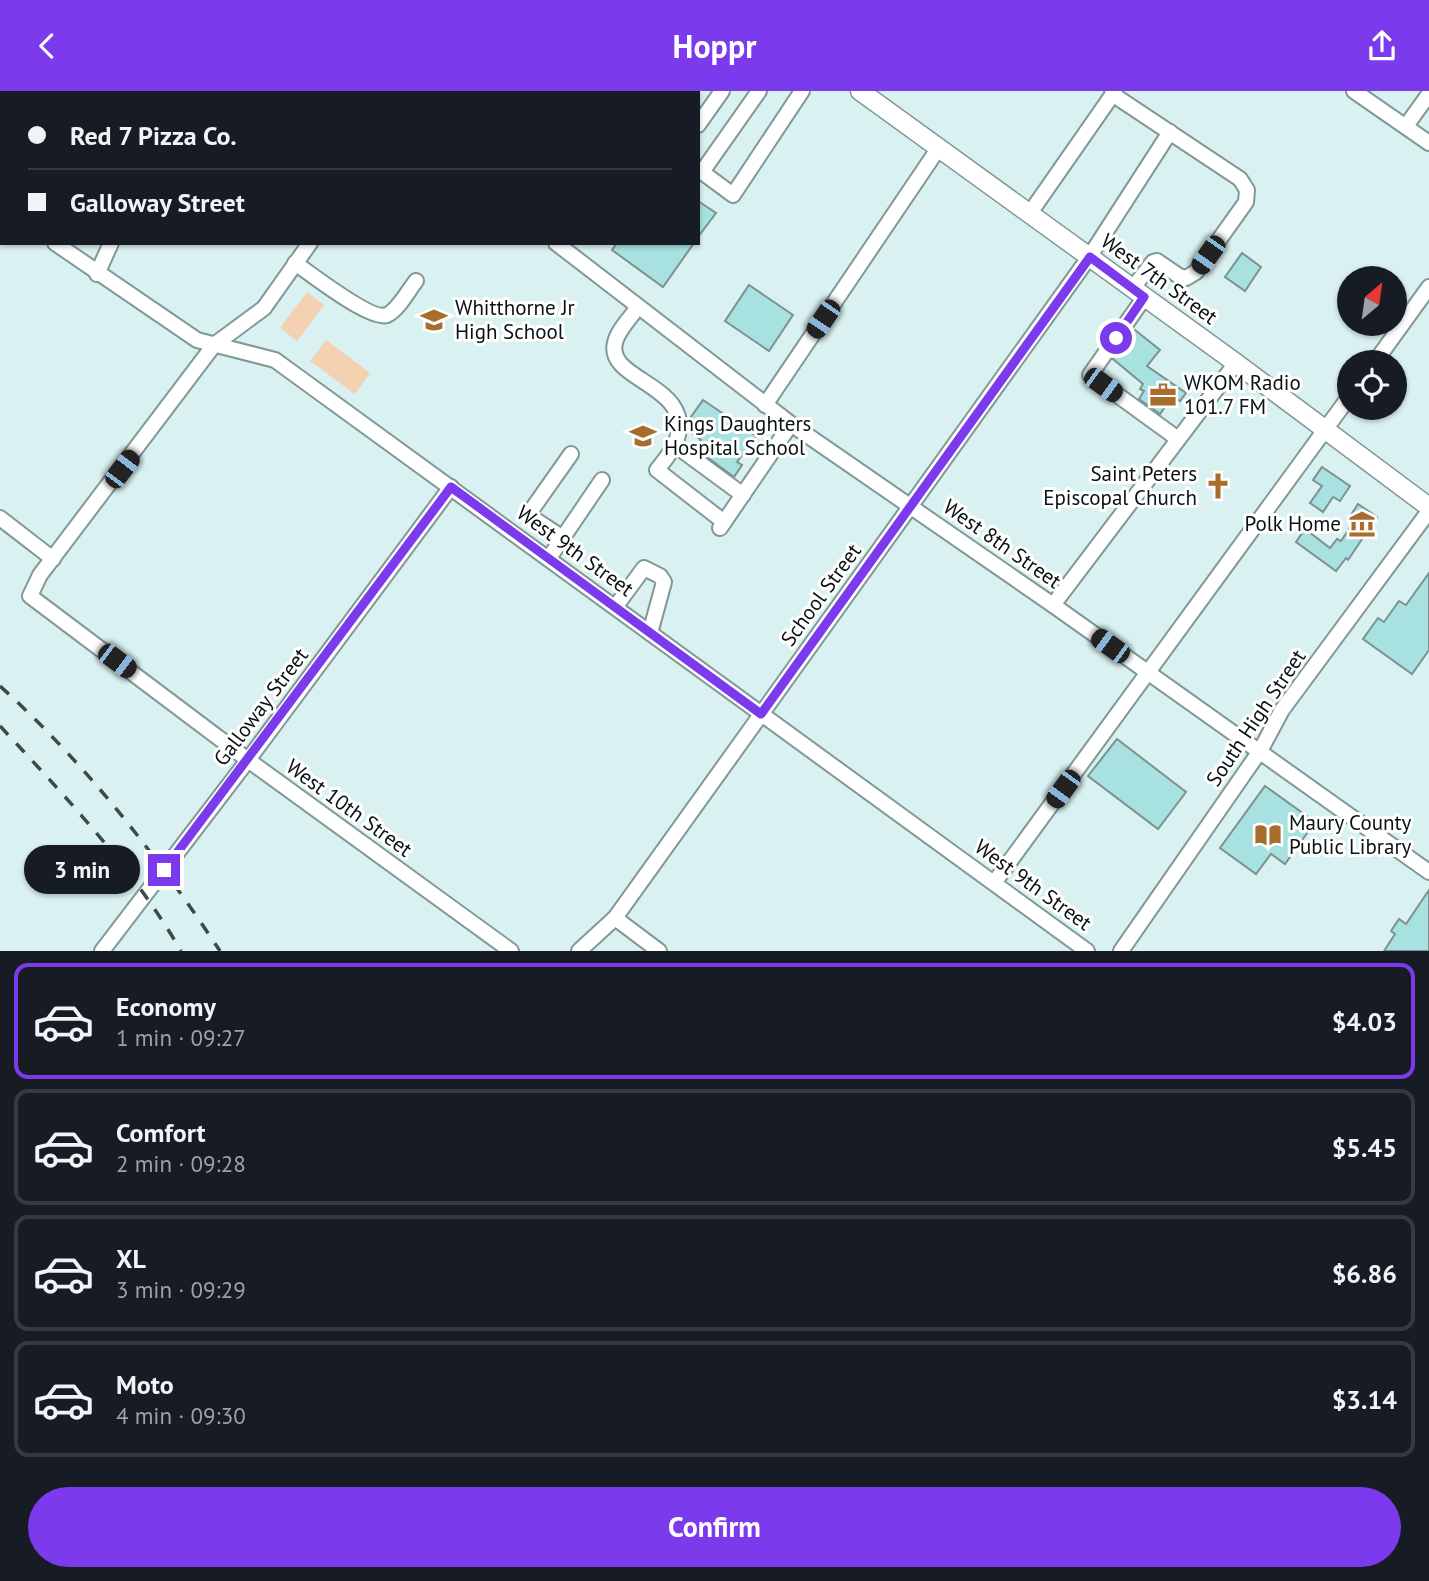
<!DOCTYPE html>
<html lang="en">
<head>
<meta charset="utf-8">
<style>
  body { margin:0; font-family:"PT Sans",sans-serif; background:#20242c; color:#f1f3f6; height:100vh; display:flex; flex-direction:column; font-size:26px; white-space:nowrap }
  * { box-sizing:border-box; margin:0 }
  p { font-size:23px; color:#9ea1a6 }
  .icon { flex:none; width:38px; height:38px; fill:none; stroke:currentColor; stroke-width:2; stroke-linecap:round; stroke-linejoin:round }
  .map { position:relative; height:860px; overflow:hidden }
  .side { display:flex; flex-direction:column; background:#171b24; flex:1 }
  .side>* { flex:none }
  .hud { position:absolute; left:0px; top:0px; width:700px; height:154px; box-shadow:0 2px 5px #0004; display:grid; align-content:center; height:154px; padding:0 28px; background:#171b24 }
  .needle { width:46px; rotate:29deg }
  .tools { position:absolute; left:1337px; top:175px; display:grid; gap:14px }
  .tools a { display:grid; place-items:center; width:70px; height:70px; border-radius:50%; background:#171b24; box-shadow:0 2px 5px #0004; font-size:35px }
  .end { position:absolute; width:32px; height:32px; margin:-16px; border:9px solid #7c3aed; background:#fff; box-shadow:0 0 0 4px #fff }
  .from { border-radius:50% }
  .bubble { position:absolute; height:49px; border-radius:24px; background:#171b24; box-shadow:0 2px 5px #0004; font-size:23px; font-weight:700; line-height:49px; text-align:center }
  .car { position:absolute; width:21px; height:42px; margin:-21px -10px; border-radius:9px; box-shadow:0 0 5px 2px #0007; background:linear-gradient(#222 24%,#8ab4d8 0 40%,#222 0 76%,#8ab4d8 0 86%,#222 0) }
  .hud b { display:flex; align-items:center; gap:24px; height:66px; font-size:26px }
  .hud b+b { border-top:2px solid #363941 }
  .hud i { width:18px; height:18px; background:#f1f3f6 }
  ul { padding:12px 0 0; list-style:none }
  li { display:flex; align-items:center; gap:21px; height:116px; margin:0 14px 10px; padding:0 14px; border:4px solid #363941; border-radius:14px }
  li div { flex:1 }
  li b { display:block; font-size:26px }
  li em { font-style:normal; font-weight:700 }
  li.active { border-color:#7c3aed }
  li>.icon { width:63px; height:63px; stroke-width:1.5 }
  .action { display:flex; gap:14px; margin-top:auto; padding:14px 28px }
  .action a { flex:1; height:80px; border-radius:42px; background:#7c3aed; color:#fff; font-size:28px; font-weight:700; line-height:80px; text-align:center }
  header { display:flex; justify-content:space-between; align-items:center; height:91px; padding:0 28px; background:#7c3aed; color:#fff; font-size:32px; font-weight:700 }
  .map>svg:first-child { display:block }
</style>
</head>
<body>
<header><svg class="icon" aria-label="back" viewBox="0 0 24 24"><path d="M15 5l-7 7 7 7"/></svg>Hoppr<svg class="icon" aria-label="share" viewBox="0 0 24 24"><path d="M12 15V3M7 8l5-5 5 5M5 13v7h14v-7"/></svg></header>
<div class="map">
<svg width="1429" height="860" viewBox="0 0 1429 860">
  <rect width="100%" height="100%" fill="#d9f1f0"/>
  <g fill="#f4d1b0">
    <polygon points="307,201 324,214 297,250 280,237"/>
    <polygon points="326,249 370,282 355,303 310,270"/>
  </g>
  <g fill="#a8e2e0" stroke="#7c9291" stroke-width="2">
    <polygon points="698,110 716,122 698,146"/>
    <polygon points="617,152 694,152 663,196 612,159"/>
    <polygon points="1242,162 1261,176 1245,200 1225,186"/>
    <polygon points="749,194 793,224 769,260 725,230"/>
    <polygon points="1135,239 1160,259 1147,275 1186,302 1180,310 1173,305 1160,323 1139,308 1144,300 1140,298 1143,293 1113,268"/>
    <polygon points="703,309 756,345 737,371 742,374 734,386 695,357 701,349 688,339 688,330"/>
    <polygon points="1322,376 1350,395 1340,410 1333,406 1323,421 1310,412 1322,395 1313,389"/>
    <polygon points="1358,413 1377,426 1348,469 1346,467 1336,480 1296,451 1305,438 1330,457 1337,448 1341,450 1356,428 1351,424"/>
    <polygon points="1429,482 1429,559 1412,583 1363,548 1378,527 1384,531 1399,510 1406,514"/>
    <polygon points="1117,648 1186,701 1158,738 1088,685"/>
    <polygon points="1265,695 1315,731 1285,773 1271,763 1256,783 1220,757"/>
    <polygon points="1429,799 1429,860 1384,860 1395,843 1391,840 1399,828 1406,833"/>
  </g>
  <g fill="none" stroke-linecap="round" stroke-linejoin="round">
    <g stroke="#829897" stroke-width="18">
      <g id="minor">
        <polyline points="357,0 359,2"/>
        <polyline points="577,0 579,2"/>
        <polyline points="1354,0 1429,52"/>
        <polyline points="182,2 183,0"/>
        <polyline points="420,2 421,0"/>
        <polyline points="483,2 485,0"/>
        <polyline points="1112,3 1240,88 1247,99 1246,111 1196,181 1186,187 1179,185 1157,170 1153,171 1132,198"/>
        <polyline points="698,34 722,0"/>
        <polyline points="1406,35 1429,3"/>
        <polyline points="698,78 733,104 802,0"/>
        <polyline points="702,81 759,0"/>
        <polyline points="0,113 2,114"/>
        <polyline points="1030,122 1115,0"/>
        <polyline points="55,152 197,249 275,269 1087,860"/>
        <polyline points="310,152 264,217 214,254 40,484 30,505 248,669 511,860"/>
        <polyline points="556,152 791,333 1053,514 1429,781"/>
        <path d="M 295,172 C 311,183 371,230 387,224 C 398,219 408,200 416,190"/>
        <polyline points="97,183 111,152"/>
        <polyline points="1144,207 1090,284 1178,348"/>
        <path d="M 638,216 C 631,226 617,240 615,252 C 605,291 700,294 675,353 C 671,362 663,371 657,379 L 724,431"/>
        <polyline points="1375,271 1429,196"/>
        <polyline points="765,314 938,58"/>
        <polyline points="675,354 743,404"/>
        <polyline points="0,427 53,468"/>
        <polyline points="720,437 791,333"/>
        <polyline points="563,447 528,424 571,363"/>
        <polyline points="549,467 602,389"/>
        <polyline points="1053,514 1236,272"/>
        <polyline points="616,515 644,477 660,485 664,491 650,542"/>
        <polyline points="994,792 1349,306"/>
        <polyline points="615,827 659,860"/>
        <polyline points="102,860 248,669 451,396"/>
        <polyline points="579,860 615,827 1090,165 1170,41"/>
        <polyline points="1121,860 1260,660 1282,619 1429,420"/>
      </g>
    </g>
    <g stroke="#829897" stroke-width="21">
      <polyline id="major" points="860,0 1236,272 1429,416"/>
    </g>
    <use href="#minor" stroke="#fff" stroke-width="14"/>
    <use href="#major" stroke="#fff" stroke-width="18"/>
    <g stroke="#3e4a4a" stroke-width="3.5" stroke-dasharray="12 12" stroke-linecap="butt">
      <path d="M 0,595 C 86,673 156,763 220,860"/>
      <path d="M 0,635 C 65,705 133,777 181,860"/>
    </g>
  </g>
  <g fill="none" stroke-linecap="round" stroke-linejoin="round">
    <polyline stroke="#7c3aed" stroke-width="9" points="164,779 451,396 761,623 1090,166 1144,206 1116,247"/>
  </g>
  <defs>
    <g id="school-bare" transform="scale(2.1)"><path d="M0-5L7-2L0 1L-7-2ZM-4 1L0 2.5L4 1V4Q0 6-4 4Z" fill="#a76d2d" stroke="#fff" stroke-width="2.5" paint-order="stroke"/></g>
    <g id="office-bare" transform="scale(2.1)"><path d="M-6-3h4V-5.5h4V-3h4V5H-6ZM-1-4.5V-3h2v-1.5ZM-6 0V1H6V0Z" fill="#a76d2d" stroke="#fff" stroke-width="2.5" paint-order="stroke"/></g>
    <g id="church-bare" transform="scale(2.1)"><path d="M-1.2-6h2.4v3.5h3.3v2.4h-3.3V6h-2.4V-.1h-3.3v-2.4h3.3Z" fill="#a76d2d" stroke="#fff" stroke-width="2.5" paint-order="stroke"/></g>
    <g id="museum-bare" transform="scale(2.1)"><path d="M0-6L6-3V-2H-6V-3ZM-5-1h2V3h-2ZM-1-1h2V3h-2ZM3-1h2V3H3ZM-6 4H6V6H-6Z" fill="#a76d2d" stroke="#fff" stroke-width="2.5" paint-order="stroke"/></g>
    <g id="library-bare" transform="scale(2.1)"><path d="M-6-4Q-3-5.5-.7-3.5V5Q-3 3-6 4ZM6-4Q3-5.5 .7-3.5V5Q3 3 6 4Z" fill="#a76d2d" stroke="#fff" stroke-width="2.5" paint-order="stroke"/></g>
  </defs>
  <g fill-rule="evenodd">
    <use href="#school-bare" x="434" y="229"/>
    <use href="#office-bare" x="1163" y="304"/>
    <use href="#school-bare" x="643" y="345"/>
    <use href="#church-bare" x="1218" y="395"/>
    <use href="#museum-bare" x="1362" y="433"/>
    <use href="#library-bare" x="1268" y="744"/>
  </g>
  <g text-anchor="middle" stroke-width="6" stroke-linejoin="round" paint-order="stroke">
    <g font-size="21" fill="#091111" stroke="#fff">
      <text transform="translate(1159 188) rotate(36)" y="7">West 7th Street</text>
      <text transform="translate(1002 453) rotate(35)" y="7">West 8th Street</text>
      <text transform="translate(575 460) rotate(36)" y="7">West 9th Street</text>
      <text transform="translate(821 504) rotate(-54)" y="7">School Street</text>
      <text transform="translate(261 616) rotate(-53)" y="7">Galloway Street</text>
      <text transform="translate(1256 627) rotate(-56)" y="7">South High Street</text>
      <text transform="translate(349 717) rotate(36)" y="7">West 10th Street</text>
      <text transform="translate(1033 794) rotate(36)" y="7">West 9th Street</text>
    </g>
    <g font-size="21" fill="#091111" stroke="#fff" text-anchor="start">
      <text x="455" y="224">Whitthorne Jr<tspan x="455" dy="24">High School</tspan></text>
      <text x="1184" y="299">WKOM Radio<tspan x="1184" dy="24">101.7 FM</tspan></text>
      <text x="664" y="340">Kings Daughters<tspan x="664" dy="24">Hospital School</tspan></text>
      <text x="1197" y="390" text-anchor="end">Saint Peters<tspan x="1197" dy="24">Episcopal Church</tspan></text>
      <text x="1341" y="440" text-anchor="end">Polk Home</text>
      <text x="1289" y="739">Maury County<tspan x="1289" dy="24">Public Library</tspan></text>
    </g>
  </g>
</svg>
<div class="tools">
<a><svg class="needle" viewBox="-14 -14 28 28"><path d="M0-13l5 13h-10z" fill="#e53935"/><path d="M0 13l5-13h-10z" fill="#9ea1a6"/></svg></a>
<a><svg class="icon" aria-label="locate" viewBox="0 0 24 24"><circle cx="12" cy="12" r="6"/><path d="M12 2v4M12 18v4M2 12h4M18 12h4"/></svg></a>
</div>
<i class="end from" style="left:1116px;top:247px"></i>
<i class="end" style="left:164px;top:779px"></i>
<div class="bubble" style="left:24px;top:754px;width:116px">3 min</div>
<i class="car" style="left:1208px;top:164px;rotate:215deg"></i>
<i class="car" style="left:823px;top:228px;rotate:214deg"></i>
<i class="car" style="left:1103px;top:294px;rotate:126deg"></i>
<i class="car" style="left:122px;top:378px;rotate:37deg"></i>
<i class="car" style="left:1110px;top:555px;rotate:306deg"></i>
<i class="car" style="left:117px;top:570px;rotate:127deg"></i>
<i class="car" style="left:1063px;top:698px;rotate:216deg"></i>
<div class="hud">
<b><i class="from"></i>Red 7 Pizza Co.</b>
<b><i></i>Galloway Street</b>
</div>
</div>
<section class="side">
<ul>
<li class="active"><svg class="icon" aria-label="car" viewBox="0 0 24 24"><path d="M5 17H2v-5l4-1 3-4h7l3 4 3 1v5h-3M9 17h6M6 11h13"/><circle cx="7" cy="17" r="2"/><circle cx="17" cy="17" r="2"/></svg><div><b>Economy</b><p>1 min · 09:27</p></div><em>$4.03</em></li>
<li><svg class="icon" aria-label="car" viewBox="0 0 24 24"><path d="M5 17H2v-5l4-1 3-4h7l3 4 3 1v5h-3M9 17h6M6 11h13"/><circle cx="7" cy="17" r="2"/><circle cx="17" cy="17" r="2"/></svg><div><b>Comfort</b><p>2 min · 09:28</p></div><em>$5.45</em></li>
<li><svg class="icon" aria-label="car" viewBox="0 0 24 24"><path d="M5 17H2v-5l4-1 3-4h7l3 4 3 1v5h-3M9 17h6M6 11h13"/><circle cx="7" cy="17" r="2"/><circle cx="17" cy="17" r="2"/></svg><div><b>XL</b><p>3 min · 09:29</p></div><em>$6.86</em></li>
<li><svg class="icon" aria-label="car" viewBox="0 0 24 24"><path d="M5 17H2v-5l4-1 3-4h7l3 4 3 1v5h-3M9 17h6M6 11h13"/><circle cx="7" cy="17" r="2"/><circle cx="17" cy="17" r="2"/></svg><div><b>Moto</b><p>4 min · 09:30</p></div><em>$3.14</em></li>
</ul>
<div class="action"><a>Confirm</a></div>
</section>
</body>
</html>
